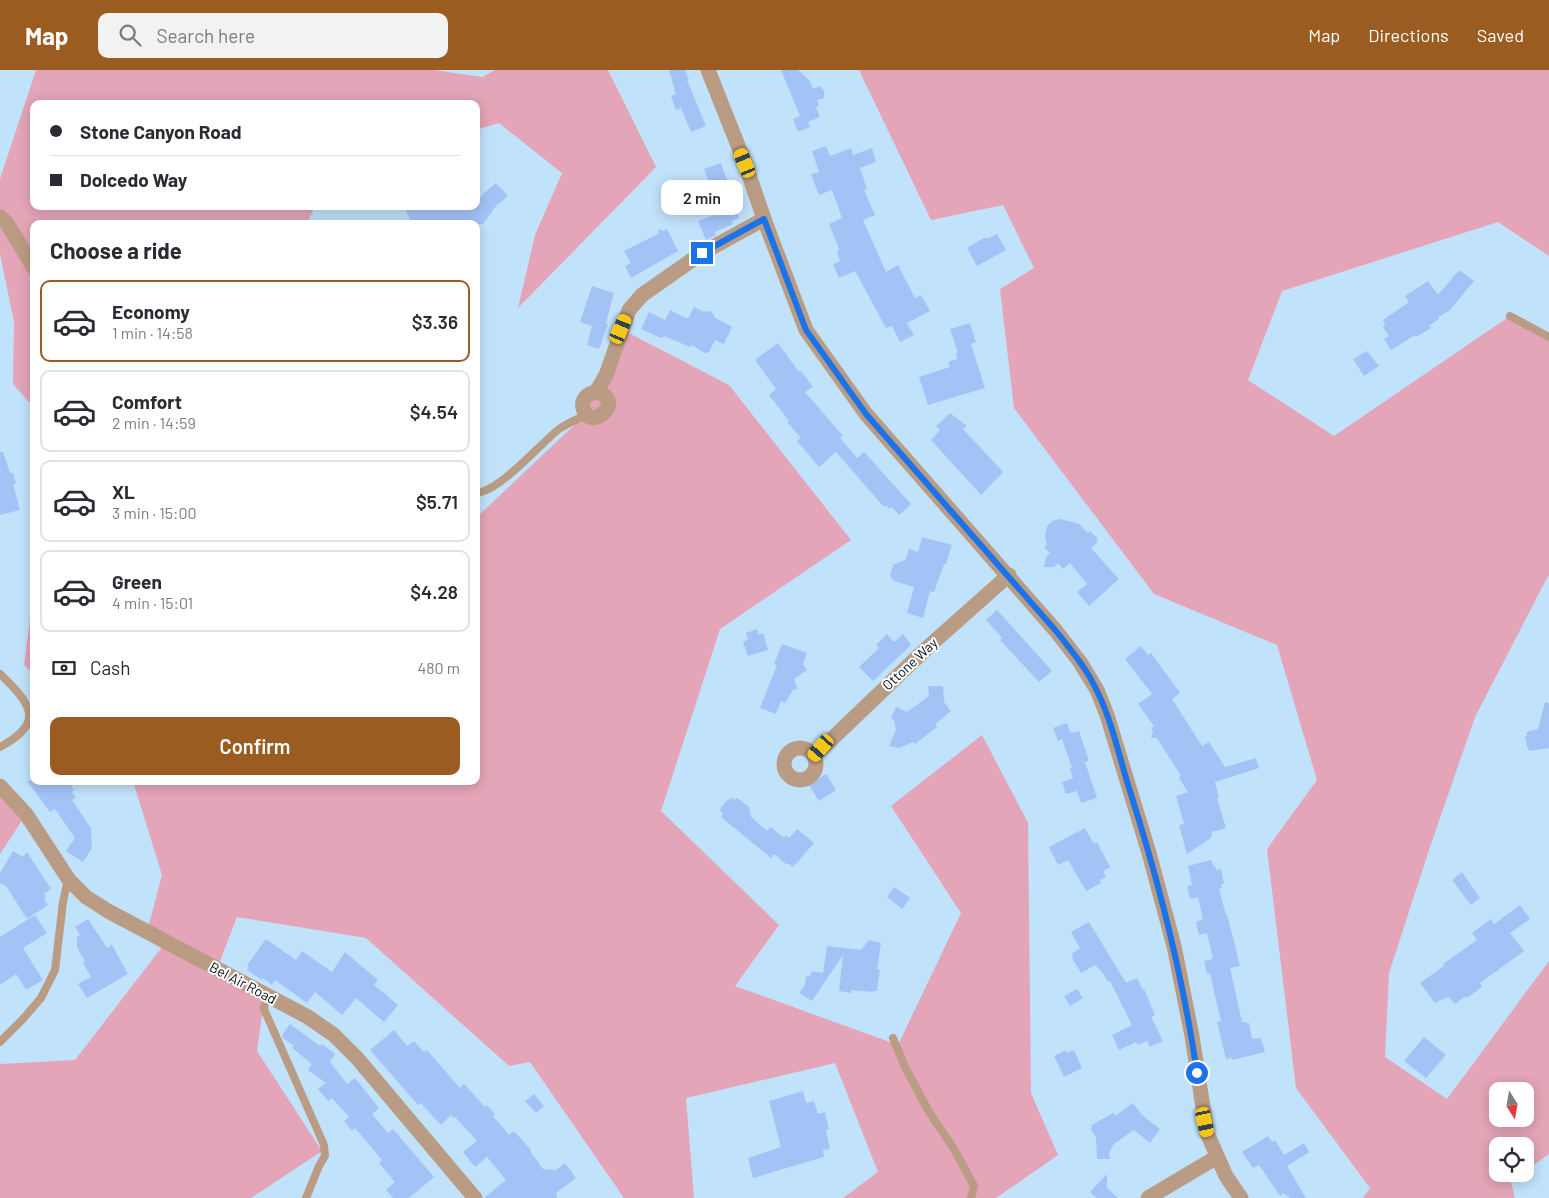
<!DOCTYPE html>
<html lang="en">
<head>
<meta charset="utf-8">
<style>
  body { margin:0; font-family:Barlow,sans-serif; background:#f2f2f3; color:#2b2b33; height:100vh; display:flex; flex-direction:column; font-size:19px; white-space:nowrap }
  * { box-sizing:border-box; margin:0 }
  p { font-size:16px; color:#7c7c81 }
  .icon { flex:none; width:28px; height:28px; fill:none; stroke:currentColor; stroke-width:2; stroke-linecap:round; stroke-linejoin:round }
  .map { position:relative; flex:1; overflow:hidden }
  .sheet { position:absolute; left:30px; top:150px; width:450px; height:565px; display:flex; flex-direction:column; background:#fff; border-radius:10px; box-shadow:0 2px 12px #0003 }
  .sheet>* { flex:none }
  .hud { position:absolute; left:30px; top:30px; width:450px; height:110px; border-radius:10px; box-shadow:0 2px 12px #0003; display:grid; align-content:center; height:110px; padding:0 20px; background:#fff }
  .needle { width:32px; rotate:169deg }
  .fabs { position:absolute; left:1489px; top:1012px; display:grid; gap:10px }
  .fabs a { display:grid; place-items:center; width:45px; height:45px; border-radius:10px; background:#fff; box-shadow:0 2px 12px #0003; font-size:25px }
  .end { position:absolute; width:22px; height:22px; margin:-11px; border:6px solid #1a73e8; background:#fff; box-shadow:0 0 0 2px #fff }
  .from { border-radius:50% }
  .bubble { position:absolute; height:35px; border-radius:10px; background:#fff; box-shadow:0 2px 12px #0003; font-size:16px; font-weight:600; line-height:35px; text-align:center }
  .car { position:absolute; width:15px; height:30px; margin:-15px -8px; border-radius:6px; box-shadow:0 0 4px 1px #0007; background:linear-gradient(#f5c518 24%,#345 0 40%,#f5c518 0 76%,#345 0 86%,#f5c518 0) }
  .hud b { display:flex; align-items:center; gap:18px; height:48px; font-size:19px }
  .hud b+b { border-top:1px solid #e1e1e2 }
  .hud i { width:12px; height:12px; background:#2b2b33 }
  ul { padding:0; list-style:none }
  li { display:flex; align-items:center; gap:15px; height:82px; margin:0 10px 8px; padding:0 10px; border:2px solid #e1e1e2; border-radius:10px }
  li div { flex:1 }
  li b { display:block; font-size:19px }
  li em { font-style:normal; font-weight:600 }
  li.on { border-color:#9a5c21 }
  li>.icon { width:45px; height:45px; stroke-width:1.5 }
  h2 { padding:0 20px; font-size:22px; line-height:60px }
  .pay { display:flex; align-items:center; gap:12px; height:55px; padding:0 20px; font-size:19px }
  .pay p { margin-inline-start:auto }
  .cta { display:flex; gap:10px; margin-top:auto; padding:10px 20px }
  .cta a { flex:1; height:58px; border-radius:10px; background:#9a5c21; color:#fff; font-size:20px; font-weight:600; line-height:58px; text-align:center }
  header { display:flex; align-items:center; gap:30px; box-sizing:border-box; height:70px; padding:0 25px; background:#9a5c21; color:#fff }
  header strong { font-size:24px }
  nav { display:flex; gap:28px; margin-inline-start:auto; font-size:18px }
  .search { width:350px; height:45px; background:#f2f2f3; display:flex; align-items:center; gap:12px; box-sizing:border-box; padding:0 18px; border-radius:10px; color:#7c7c81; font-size:19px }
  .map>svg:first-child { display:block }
</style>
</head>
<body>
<header>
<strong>Map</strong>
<div class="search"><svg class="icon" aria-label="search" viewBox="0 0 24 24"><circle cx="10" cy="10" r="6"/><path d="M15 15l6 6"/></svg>Search here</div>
<nav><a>Map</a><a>Directions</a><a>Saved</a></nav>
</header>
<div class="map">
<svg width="1549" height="1128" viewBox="0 0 1549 1128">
  <rect width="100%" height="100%" fill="#c1e2fb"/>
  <g fill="#e3a5b7" fill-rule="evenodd">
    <polygon points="36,0 434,0 482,7 495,0 608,0 656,97 518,238 535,165 562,103 499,53 476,60 476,34 34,34 34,136 315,136 307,154 34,154 34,338 13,314 14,252 0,184 0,109"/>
    <path d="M 859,0 L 1549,0 L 1549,186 L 1498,152 L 1282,221 L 1248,310 L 1334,366 L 1510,246 L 1549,267 L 1549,506 L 1548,506 L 1475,647 L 1430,777 L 1389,903 L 1385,987 L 1447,1029 L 1549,891 L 1549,1084 L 1525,1101 L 1525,1076 L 1498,1076 L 1498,1104 L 1522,1104 L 1511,1112 L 1515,1128 L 1363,1128 L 1370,1118 L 1296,1018 L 1267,779 L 1317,710 L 1277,575 L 1154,524 L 1014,338 L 1000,219 L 1034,198 L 1003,135 L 931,150 ZM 1498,1021 L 1525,1021 L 1525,1049 L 1498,1049 Z"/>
    <polygon points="621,259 729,315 851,470 720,559 661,741 779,855 735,916 898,975 961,843 891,736 982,665 1028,753 1031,1023 1058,1085 996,1128 843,1128 878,1102 835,993 686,1028 694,1128 624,1128 530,992 509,996 366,868 237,847 217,899 265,924 257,981 322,1081 251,1128 0,1128 0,994 75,990 166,872 147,862 162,805 133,711 476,711 476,448 586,344 588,324"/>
    <polygon points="34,517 34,604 24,595"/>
    <polygon points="0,716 26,744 0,784"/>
  </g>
  <g fill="#a3c3f7">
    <polygon points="669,0 685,0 689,10 687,10 706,56 691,62 681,38 676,40 671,26 676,24"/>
    <polygon points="781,0 798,0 809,10 813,19 820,16 824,21 824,28 817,30 819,36 816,37 820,47 808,52 810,57 798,62 793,49 800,46"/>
    <polygon points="826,76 830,86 851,78 853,85 872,78 876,92 860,98 867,119 864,120 875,145 863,150 886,202 898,195 915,228 921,225 930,241 907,253 914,265 900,272 892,256 886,258 855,201 839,208 833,194 840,191 837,182 839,179 829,154 842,148 832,120 819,125 811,104 819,102 812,81"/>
    <polygon points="721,93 732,124 731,125 733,132 713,130 706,113 709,113 704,99"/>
    <polygon points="675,110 690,112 689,129 674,128"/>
    <polygon points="496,113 508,126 496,136 483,154 412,154 404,136 476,136 476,134 483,124"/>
    <polygon points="735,137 739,148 732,151 733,154 715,162 716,165 706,170 698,151"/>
    <polygon points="659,159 663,161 667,159 678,181 631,208 625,196 631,193 624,181 658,164"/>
    <polygon points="997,164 1006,180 977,196 967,178 984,168 989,168"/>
    <polygon points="1459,200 1474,211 1449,241 1438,247 1439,249 1429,256 1431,258 1416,267 1415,265 1391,280 1384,269 1389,266 1383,257 1385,254 1383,250 1409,232 1405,226 1428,211 1438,225"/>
    <polygon points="592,216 614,223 606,253 608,254 599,279 587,275 592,256 580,252"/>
    <polygon points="694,237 704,242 711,241 715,248 732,257 724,274 715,270 709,282 704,283 692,275 690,277 664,266 662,268 659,267 641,259 649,242 665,250 670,240 688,249"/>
    <polygon points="970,253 976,272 971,274 985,318 928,335 919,307 950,297 948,292 957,289 956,283 958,283 950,259"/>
    <polygon points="778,273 799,302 801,301 813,317 805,322 843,366 840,368 857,388 864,382 911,434 899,445 892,437 889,439 886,435 884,437 836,382 819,397 797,371 801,368 787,352 789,351 769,325 776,319 755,290"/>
    <polygon points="1367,281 1379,296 1364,306 1353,289"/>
    <polygon points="950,343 967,356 963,359 1003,402 981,425 931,370 940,360 936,356"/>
    <polygon points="0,382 3,382 10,403 13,403 16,414 13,414 20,440 0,445"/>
    <polygon points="1061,449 1079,454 1088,463 1090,461 1098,469 1096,470 1098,472 1091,478 1119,509 1089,536 1077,522 1087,514 1070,493 1063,499 1058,493 1054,497 1044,497 1046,487 1050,483 1044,477 1047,475 1045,466 1047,456 1052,451"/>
    <polygon points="922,467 952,475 946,494 944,494 934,522 930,521 923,548 907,543 914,517 894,511 890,506 893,495 906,489 909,479 918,482"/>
    <polygon points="997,540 1052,601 1039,612 1000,570 1002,568 986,550"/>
    <polygon points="757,559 759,565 763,563 768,580 748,586 743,572 748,570 746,563"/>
    <polygon points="887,564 894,572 903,564 911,575 873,611 859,597 879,578 876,575"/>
    <polygon points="782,574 807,583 803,594 807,600 794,609 797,619 793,620 785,633 781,631 776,644 760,638 777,595 774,594"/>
    <polygon points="1141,576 1148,585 1151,583 1180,623 1172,629 1202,676 1209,672 1225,697 1256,688 1259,698 1215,712 1219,727 1217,728 1226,758 1212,762 1211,768 1187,784 1179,755 1184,754 1176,726 1188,722 1179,708 1181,706 1157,668 1151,668 1153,662 1151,658 1154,656 1138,634 1152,624 1125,589"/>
    <polygon points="928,616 943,616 944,632 951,641 935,654 937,657 915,674 913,672 899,678 889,676 896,660 894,650 891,648 896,637 907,642 929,626"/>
    <polygon points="1545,632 1549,633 1549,678 1529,681 1528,677 1527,677 1525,666 1527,666 1526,662 1538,659"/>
    <polygon points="1067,653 1070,663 1072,662 1073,663 1079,661 1089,691 1085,692 1097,728 1081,733 1077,721 1066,724 1062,712 1073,708 1070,699 1072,698 1062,669 1058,671 1053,658"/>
    <polygon points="826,704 836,720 819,731 809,715"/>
    <polygon points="27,711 68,711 74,720 72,722 76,728 72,730 91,758 92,778 83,792 66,781 75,768 55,739 50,742"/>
    <polygon points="732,727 735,730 737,728 749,737 751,747 767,761 771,757 784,768 786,765 789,768 797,759 814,773 793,797 789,794 786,794 774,784 771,788 721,747 723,743 719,740 729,728 730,730"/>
    <polygon points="1085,758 1094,774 1097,772 1110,797 1103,801 1106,807 1100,810 1101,813 1086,821 1068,790 1058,795 1049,777"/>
    <polygon points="13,781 23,787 27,782 51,819 44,824 46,827 44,829 48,835 27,849 6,816 0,813 0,803"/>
    <polygon points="1211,790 1213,796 1215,796 1216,800 1221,799 1224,814 1221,814 1222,818 1219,819 1226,845 1227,844 1240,896 1230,898 1242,952 1249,953 1252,969 1261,968 1265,982 1233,990 1232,988 1226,989 1217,952 1221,951 1216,930 1210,903 1207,904 1204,891 1213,889 1207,863 1199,865 1196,852 1203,849 1198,827 1190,829 1187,816 1192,815 1188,796"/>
    <polygon points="1462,802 1480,828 1471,835 1452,810"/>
    <polygon points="894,817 910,828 902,839 887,827"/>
    <polygon points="1520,835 1530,849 1510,863 1524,881 1480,913 1482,917 1467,928 1466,926 1455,934 1448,927 1435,933 1420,913 1444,896 1443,894 1477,870 1472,863 1491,849 1494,854"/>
    <polygon points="35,845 47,863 23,878 43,910 26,920 16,904 0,915 0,867"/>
    <polygon points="88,849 107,878 112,875 128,904 87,928 78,914 91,907 83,893 85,892 77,877 77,867 80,865 75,857"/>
    <polygon points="1089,852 1126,913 1137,908 1143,920 1144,919 1155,945 1151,947 1163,971 1150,977 1147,971 1138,975 1136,972 1119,980 1112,965 1132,955 1110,911 1108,912 1103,903 1095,895 1081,903 1072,888 1073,887 1072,884 1080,878 1071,862"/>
    <polygon points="266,869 296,890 302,881 332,902 345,882 378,910 374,915 398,935 384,952 356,928 342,945 315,922 307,933 275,910 272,915 263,908 262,910 247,900 249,897 247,895"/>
    <polygon points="869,870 881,873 877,899 880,900 877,921 873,921 873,922 851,920 851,923 839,921 843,885 812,931 799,923 805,915 806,906 809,907 812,901 823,903 827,876 861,880"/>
    <polygon points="1077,919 1083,928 1070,936 1064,926"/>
    <polygon points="290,954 320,976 322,974 335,984 330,992 347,1014 355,1008 379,1038 372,1044 388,1063 393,1059 434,1107 409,1128 393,1128 386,1120 395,1112 379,1093 382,1090 355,1058 352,1061 344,1051 349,1047 332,1028 328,1031 318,1019 326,1013 308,1000 312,994 292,978 294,976 283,968 282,965"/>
    <polygon points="394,960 407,976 414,971 424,982 427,980 460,1018 464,1014 485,1037 487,1035 495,1044 493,1046 509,1065 514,1061 531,1080 530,1081 543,1099 556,1100 565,1093 576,1108 556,1123 557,1128 484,1128 506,1110 487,1087 475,1097 463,1082 477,1071 455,1047 454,1048 451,1045 441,1055 421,1033 418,1035 370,980"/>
    <polygon points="1424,967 1446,985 1426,1008 1404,991"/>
    <polygon points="1066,980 1067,983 1074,980 1082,998 1064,1007 1054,986"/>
    <polygon points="803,1021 806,1033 814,1031 818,1044 825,1042 829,1059 826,1060 830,1079 823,1080 824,1087 753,1108 748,1088 781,1077 769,1031"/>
    <polygon points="534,1024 544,1036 536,1043 525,1031"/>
    <polygon points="1133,1033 1142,1045 1160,1059 1150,1073 1134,1060 1114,1074 1109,1083 1110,1089 1097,1089 1096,1067 1091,1060 1092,1055 1113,1043 1115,1046"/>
    <polygon points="1268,1066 1272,1072 1275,1070 1284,1085 1304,1073 1309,1082 1287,1096 1306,1128 1290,1128 1283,1123 1280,1126 1259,1095 1253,1098 1242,1082"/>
    <polygon points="1107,1104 1107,1118 1118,1128 1097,1128 1090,1122"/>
  </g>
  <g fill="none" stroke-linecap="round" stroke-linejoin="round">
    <g stroke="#ba9c84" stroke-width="8">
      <polyline points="1510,246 1549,267"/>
      <path d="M 476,423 C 500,421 539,375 559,359 C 568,353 578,349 587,344"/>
      <path d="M 0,604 C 30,633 47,652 0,677"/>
      <polyline points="266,925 264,939 324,1075 325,1086 319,1096 306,1128"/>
      <polyline points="893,968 905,997 929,1042 954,1079 974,1116 971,1128"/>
      <polyline points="0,972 22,950 41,928 55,900 63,832 68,809"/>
    </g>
    <g stroke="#ba9c84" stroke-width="15">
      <polyline points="708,0 745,93 764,149 806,260 866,344 1056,561 1080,592 1097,620 1107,645 1149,783 1174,876 1192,966 1207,1063 1226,1106 1241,1128"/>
      <polyline points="0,147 6,152 34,198"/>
      <path d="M 596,322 C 628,329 590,364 583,338 C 581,329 588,323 596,322 L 606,305 L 629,240 L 642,225 L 702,183 L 764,149"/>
      <circle cx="800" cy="694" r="16"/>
      <polyline points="814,686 928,577 1009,505"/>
      <polyline points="0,716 26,744 69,810 86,827 108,841 308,947 334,965 357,988 475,1128"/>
      <polyline points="1148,1128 1217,1087"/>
    </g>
  </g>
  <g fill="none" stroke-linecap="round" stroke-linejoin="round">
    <path stroke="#1a73e8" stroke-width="6" d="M 702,183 L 764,149 L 806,260 L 866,344 L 1056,561 C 1071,580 1087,599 1097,621 C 1112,651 1119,686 1129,718 C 1159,812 1183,906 1197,1003"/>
  </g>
  <g text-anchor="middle" stroke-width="4" stroke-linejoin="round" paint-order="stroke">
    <g font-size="14" fill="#00101e" stroke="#fefefe">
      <text transform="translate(910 594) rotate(-43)" y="5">Ottone Way</text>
      <text transform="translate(243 913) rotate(28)" y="5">Bel Air Road</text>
    </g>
  </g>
</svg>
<div class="fabs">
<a><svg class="needle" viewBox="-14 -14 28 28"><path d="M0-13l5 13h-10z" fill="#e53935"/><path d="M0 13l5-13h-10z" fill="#7c7c81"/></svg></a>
<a><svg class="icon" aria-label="locate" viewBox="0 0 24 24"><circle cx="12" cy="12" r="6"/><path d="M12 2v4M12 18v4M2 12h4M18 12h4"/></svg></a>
</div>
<i class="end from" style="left:1197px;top:1003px"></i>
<i class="end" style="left:702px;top:183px"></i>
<div class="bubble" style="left:661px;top:110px;width:82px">2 min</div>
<i class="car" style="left:745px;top:93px;rotate:337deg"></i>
<i class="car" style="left:621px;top:259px;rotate:23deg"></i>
<i class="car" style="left:821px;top:678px;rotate:221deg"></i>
<i class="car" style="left:1205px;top:1052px;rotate:168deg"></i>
<div class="hud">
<b><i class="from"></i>Stone Canyon Road</b>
<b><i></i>Dolcedo Way</b>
</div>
<section class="sheet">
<h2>Choose a ride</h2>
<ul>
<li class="on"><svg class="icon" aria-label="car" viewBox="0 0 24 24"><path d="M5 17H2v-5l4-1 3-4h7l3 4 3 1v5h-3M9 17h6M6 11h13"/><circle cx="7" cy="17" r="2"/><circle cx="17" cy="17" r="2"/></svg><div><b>Economy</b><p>1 min · 14:58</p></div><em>$3.36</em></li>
<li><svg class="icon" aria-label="car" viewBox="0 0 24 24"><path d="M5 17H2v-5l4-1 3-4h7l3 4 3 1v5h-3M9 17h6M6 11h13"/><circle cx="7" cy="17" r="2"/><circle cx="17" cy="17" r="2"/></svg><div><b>Comfort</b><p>2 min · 14:59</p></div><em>$4.54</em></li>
<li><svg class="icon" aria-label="car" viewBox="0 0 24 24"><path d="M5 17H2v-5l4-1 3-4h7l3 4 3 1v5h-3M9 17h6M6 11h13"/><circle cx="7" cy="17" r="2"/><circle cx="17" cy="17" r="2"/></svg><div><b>XL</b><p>3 min · 15:00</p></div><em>$5.71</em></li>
<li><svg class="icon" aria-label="car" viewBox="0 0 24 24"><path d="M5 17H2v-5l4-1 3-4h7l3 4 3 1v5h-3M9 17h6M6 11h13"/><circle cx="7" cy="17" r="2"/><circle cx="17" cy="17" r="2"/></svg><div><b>Green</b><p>4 min · 15:01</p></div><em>$4.28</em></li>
</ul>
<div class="pay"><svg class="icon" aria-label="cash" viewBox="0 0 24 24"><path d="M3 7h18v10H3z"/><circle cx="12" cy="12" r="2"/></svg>Cash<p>480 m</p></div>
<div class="cta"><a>Confirm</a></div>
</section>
</div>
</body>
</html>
